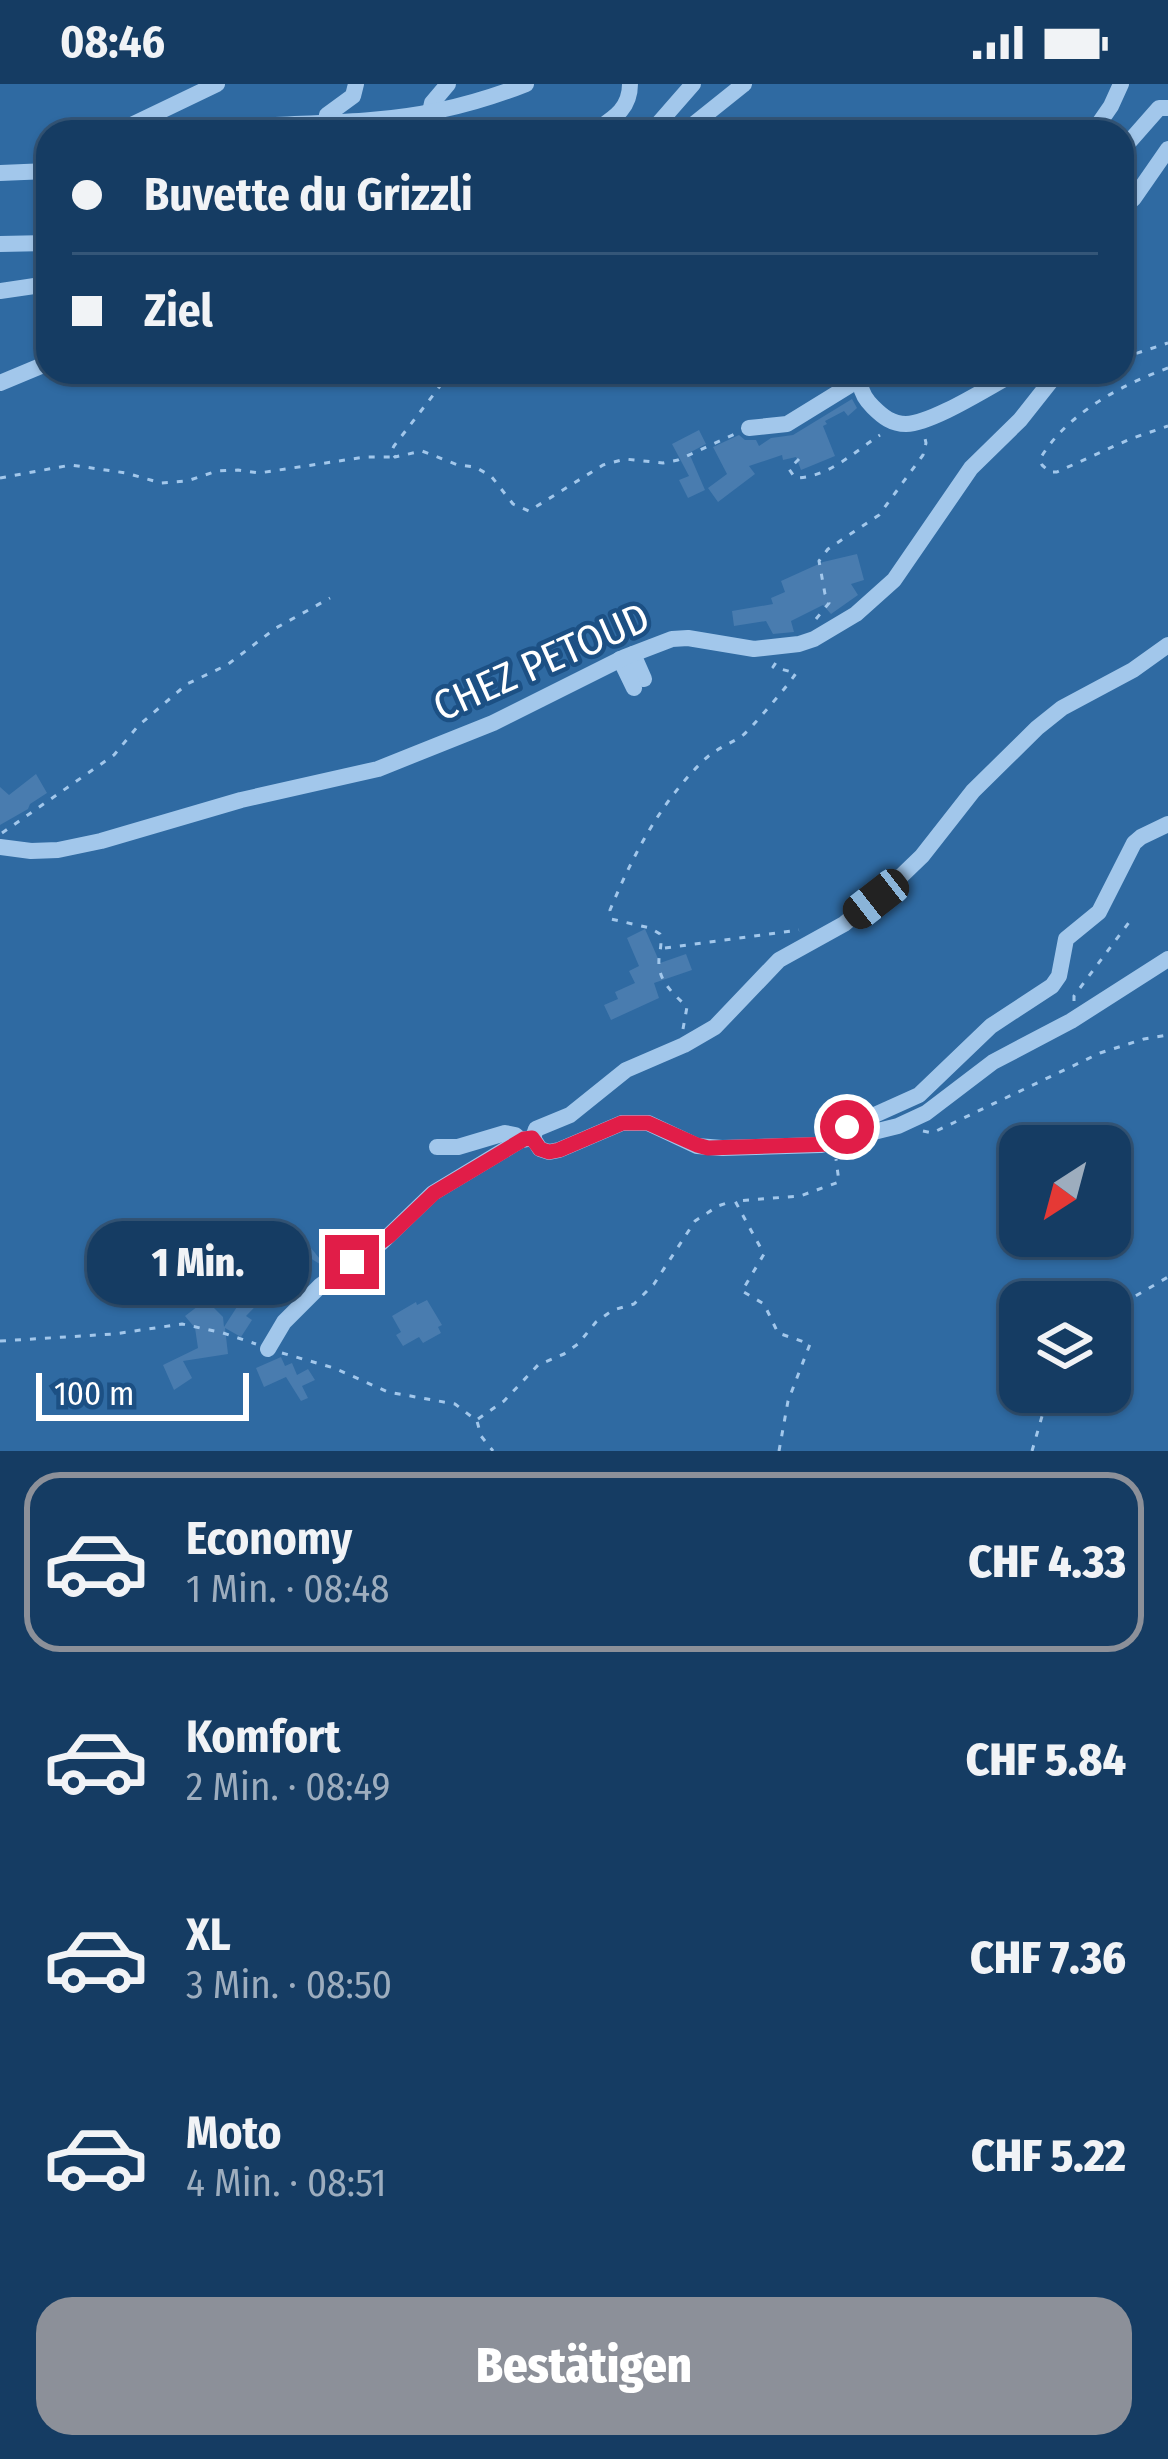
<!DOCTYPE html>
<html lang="de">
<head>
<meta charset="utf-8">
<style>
  body { margin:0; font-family:"Fira Sans Condensed",sans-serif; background:#1e4369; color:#f1f3f6; height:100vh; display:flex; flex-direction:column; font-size:45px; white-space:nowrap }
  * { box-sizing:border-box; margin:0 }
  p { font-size:39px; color:#9dadbe }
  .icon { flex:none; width:66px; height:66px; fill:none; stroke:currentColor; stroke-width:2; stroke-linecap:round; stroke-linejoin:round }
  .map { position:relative; height:1367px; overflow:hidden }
  .drawer { display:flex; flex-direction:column; background:#153c63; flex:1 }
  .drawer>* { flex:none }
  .banner { position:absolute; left:36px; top:36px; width:1098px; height:264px; border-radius:36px; box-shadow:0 3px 9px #0004,0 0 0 3px #345678; display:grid; align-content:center; height:264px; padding:0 36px; background:#153c63 }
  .needle { width:78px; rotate:216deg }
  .tools { position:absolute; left:999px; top:1041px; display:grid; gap:24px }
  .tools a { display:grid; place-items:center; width:132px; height:132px; border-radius:24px; background:#153c63; box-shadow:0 3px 9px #0004,0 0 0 3px #345678; font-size:60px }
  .scale { position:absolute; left:36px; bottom:30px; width:213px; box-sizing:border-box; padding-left:12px; border:6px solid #fff; border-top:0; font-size:33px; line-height:42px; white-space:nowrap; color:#fff; -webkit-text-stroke:9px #1c5084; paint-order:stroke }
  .end { position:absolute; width:54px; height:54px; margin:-27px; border:15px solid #e11d48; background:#fff; box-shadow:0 0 0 6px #fff }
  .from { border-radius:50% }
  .bubble { position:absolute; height:84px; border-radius:36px; background:#153c63; box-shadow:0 3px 9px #0004,0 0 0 3px #345678; font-size:39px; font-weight:800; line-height:84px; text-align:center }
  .car { position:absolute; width:36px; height:72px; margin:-36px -18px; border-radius:15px; box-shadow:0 0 9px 3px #0007; background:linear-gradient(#222 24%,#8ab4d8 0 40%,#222 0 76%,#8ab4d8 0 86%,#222 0) }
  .banner b { display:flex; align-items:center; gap:42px; height:114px; font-size:45px }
  .banner b+b { border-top:3px solid #345678 }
  .banner i { width:30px; height:30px; background:#f1f3f6 }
  ul { padding:21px 0 0; list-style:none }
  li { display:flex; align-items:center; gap:36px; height:180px; margin:0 24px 18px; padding:0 12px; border:6px solid transparent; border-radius:36px }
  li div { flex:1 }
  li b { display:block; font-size:45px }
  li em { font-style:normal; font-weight:800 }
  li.on { border-color:#8c9099 }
  li>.icon { width:108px; height:108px; stroke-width:1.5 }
  .action { display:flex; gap:24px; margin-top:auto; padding:24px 36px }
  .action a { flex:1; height:138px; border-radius:36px; background:#8c9099; color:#fff; font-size:48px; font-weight:800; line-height:138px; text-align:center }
  .status { display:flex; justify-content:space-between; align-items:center; height:84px; padding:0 60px; background:#153c63; direction:ltr }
  .status svg { height:33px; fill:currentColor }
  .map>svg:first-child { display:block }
</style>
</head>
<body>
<div class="status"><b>08:46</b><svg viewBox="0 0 49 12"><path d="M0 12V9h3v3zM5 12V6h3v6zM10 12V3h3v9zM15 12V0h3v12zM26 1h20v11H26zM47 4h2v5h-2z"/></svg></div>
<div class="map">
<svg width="1168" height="1367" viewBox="0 0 1168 1367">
  <rect width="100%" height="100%" fill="#1c5084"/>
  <path fill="#2f6aa2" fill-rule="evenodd" d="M 0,0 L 1168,0 L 1168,1367 L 0,1367 ZM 48,48 L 1122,48 L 1122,288 L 48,288 ZM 1020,1062 L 1110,1062 L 1110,1152 L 1020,1152 ZM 1020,1218 L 1110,1218 L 1110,1308 L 1020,1308 Z"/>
  <g fill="#497caf">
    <polygon points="852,315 857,324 848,332 844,327 825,337 827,340 823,342 835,372 801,386 796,373 783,376 782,371 749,382 755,390 718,418 708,404 727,390 713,363 739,351 745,356 756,356 759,362 771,354 793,351"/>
    <polygon points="699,346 706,360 689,369 705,406 688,414 679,396 689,392 672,360"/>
    <polygon points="857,470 864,496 851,500 858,511 831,530 823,521 791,537 794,548 773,550 766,537 734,542 732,527 773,520 771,514 785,508 781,497 823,478"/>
    <polygon points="36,690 47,709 30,720 28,725 0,741 0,703 9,711"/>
    <polygon points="645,845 660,879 686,870 692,886 654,899 659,914 611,936 604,921 618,915 615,908 635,899 629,887 639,882 627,854"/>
    <polygon points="302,1153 324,1180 323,1182 310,1174 291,1193 287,1190 246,1232 252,1236 241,1253 225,1244 228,1270 183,1277 192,1294 174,1306 163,1281 198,1264 195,1244 185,1232 206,1216 223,1233 224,1243 242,1215 230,1203 250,1184 260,1198 276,1180 283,1186 299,1167 292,1162"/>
    <polygon points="427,1216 442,1241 438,1243 441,1249 423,1259 419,1253 403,1262 396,1251 401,1248 392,1232 416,1218 417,1221"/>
    <polygon points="281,1273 285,1282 292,1279 297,1291 308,1285 315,1296 302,1302 308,1314 301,1317 286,1293 264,1303 256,1284"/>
  </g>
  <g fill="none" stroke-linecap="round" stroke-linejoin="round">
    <g stroke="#a2c7eb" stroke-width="3" stroke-dasharray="6 9" stroke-linecap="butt">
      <polyline points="1122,274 1168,259"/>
      <path d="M 1168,284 C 1121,301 1066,330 1040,375 L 1042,381 L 1050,388 L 1057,388 L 1130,355 L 1168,342"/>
      <polyline points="383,288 384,290 419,298 447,293 394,362 391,368 395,373 422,367 458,381 475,383 491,392 513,420 529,427 603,381 625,375 663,379 678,376 737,349"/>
      <path d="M 799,375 L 789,385 L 795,394 C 828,394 854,368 880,351"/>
      <polyline points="0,394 71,381 126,389 161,399 187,397 217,387 238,386 259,389 365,373 394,373"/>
      <polyline points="816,535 829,519 825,510 819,477 828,465 879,431 923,371 926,359 924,350"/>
      <polyline points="2,749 114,671 138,642 187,600 227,581 276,544 330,514"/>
      <polyline points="665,864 799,846"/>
      <polyline points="1074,917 1074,912 1133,833"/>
      <path d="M 683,945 L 687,923 C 675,911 660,899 659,881 C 658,869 663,863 660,850 L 650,844 L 611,835 L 610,826 C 633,771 660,719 703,677 C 715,665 728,661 742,652 C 749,647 792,597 796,589 L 773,583 L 777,577"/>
      <polyline points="923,1047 932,1049 1100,969 1144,955 1168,951"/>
      <polyline points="1110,1227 1168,1193"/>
      <polyline points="0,1257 114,1250 182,1240 223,1249 256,1260"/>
      <polyline points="282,1269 334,1284 388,1308 455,1320 477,1337 481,1352 493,1367"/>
      <polyline points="478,1335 504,1317 538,1281 564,1270 578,1260 596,1238 613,1226 634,1220 654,1200 695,1137 718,1122 733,1117"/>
      <polyline points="779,1367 788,1317 810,1260 778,1249 764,1220 742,1207 764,1170 735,1117 800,1112 839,1098 836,1075"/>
      <polyline points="1032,1367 1049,1308"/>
    </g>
    <g stroke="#a2c7eb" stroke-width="16">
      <polyline points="430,28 432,19 448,0"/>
      <polyline points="326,38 327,31 353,12 356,0"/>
      <polyline points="117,48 217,0"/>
      <path d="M 212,48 C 265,38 317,41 371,36 C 425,32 476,20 526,0"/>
      <path d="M 593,48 C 612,35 630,26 630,0"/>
      <polyline points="651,48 693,0"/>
      <polyline points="684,48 744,0"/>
      <polyline points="1093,48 1111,22 1121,0"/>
      <polyline points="1122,66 1159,24 1168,24"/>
      <polyline points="0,89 48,87"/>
      <polyline points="1122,125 1134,114 1168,65"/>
      <polyline points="0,160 48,159"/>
      <polyline points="0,207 48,200"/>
      <polyline points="0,299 48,279"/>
      <path d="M 860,299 C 862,310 866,316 873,323 C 883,333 892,340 906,340 C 934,339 990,302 1017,288"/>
      <polyline points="749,344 787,340 852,300 860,299 866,288"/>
      <polyline points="633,570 644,595"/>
      <polyline points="620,575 634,604"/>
      <polyline points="0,763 31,767 58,766 101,757 241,716 378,685 493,639 625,573 672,555 688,554 754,565 799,560 814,555 856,530 894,496 971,384 1020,336 1058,288"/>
      <polyline points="533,1054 536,1045 570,1031 626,986 684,961 715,943 779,876 844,840 894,799 922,772 973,707 1037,644 1062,624 1133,586 1168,561"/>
      <polyline points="533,1054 540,1065 549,1068 559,1066 622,1039 648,1039 697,1062 722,1064 821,1061 898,1042 926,1029 993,978 1071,937 1168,875"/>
      <polyline points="833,1059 839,1047 919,1011 991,942 1052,902 1059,892 1066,855 1099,828 1134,759 1141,753 1168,740"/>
      <polyline points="437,1063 458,1063 505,1049 515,1051 521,1056"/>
      <polyline points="268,1265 284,1238 321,1201 381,1159 433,1109 521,1056 533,1054"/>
    </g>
  </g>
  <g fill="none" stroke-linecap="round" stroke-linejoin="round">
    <polyline stroke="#e11d48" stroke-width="15" points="352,1178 389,1152 434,1109 524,1055 532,1054 540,1065 549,1068 559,1066 622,1039 648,1039 697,1061 708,1064 833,1060 836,1050 847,1043"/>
  </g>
  <g text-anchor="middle" stroke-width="9" stroke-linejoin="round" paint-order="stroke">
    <g font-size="42" fill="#fff" stroke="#1c5084">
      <text transform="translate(541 577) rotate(-24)" y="15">CHEZ PETOUD</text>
    </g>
  </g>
</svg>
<div class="tools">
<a><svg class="needle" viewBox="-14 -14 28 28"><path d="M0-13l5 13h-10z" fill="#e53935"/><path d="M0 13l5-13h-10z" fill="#9dadbe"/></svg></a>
<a><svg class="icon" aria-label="layers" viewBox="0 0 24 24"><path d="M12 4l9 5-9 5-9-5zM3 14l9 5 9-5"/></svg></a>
</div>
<div class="scale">100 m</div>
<i class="end from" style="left:847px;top:1043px"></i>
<i class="end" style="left:352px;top:1178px"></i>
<div class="bubble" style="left:87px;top:1137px;width:222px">1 Min.</div>
<i class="car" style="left:876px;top:815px;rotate:232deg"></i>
<div class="banner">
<b><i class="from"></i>Buvette du Grizzli</b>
<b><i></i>Ziel</b>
</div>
</div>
<section class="drawer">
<ul>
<li class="on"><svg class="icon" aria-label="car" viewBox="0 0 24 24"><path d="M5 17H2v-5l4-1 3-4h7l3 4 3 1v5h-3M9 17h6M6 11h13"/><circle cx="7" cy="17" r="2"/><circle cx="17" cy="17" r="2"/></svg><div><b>Economy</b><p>1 Min. · 08:48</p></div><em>CHF 4.33</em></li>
<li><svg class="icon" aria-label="car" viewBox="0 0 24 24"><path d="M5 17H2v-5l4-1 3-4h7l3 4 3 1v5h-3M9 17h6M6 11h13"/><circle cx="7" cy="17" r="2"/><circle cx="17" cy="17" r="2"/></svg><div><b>Komfort</b><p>2 Min. · 08:49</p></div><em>CHF 5.84</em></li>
<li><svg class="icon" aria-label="car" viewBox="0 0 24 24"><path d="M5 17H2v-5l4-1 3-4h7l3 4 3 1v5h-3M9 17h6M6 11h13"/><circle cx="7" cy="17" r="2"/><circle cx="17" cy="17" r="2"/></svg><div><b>XL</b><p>3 Min. · 08:50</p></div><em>CHF 7.36</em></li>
<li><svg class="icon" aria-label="car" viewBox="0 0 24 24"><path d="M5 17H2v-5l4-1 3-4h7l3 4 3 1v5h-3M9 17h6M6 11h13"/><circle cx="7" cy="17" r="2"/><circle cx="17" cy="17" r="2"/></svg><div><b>Moto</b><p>4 Min. · 08:51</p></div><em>CHF 5.22</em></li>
</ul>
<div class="action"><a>Bestätigen</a></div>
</section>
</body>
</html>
